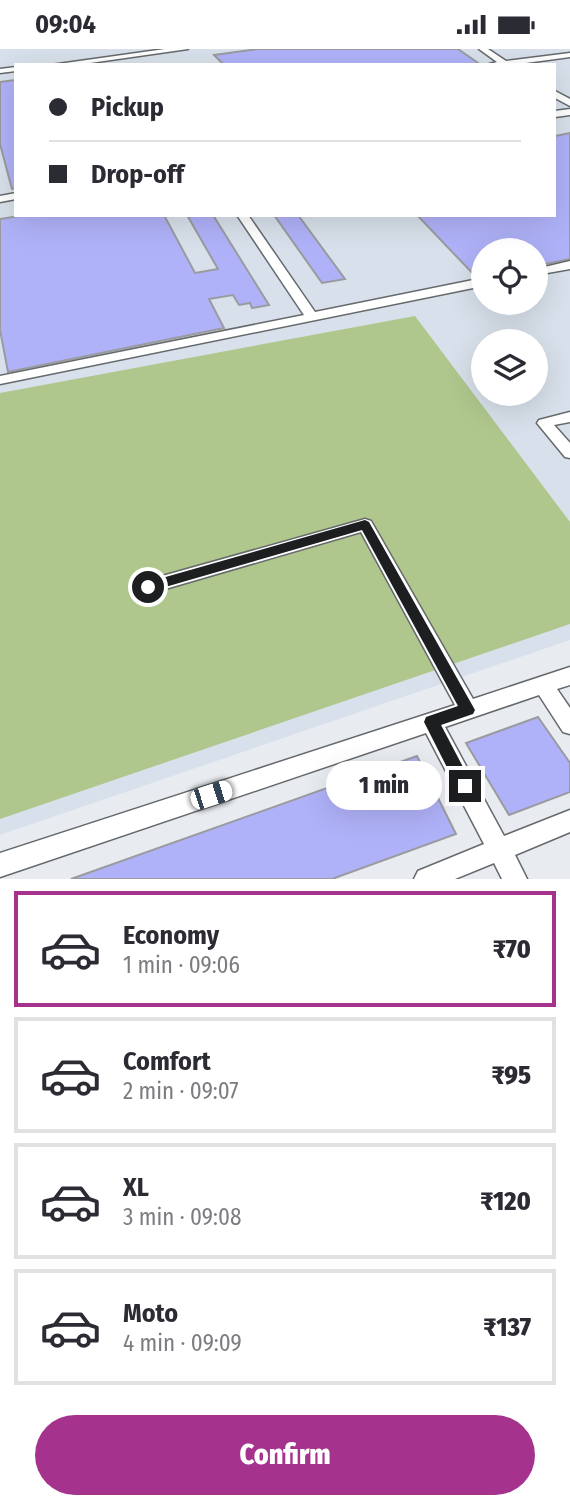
<!DOCTYPE html>
<html lang="en">
<head>
<meta charset="utf-8">
<style>
  body { margin:0; font-family:"Fira Sans Condensed",sans-serif; background:#f2f2f3; color:#2b2b33; height:100vh; display:flex; flex-direction:column; font-size:26px; white-space:nowrap }
  * { box-sizing:border-box; margin:0 }
  p { font-size:23px; color:#7c7c81 }
  .icon { flex:none; width:38px; height:38px; fill:none; stroke:currentColor; stroke-width:2; stroke-linecap:round; stroke-linejoin:round }
  .map { position:relative; height:830px; overflow:hidden }
  .side { display:flex; flex-direction:column; background:#fff; flex:1 }
  .side>* { flex:none }
  .hud { position:absolute; left:14px; top:14px; width:542px; height:154px; border-radius:0px; box-shadow:0 7px 28px #0002; display:grid; align-content:center; height:154px; padding:0 35px; background:#fff }
  .buttons { position:absolute; left:471px; top:189px; display:grid; gap:14px }
  .buttons a { display:grid; place-items:center; width:77px; height:77px; border-radius:50%; background:#fff; box-shadow:0 7px 28px #0002; font-size:35px }
  .end { position:absolute; width:32px; height:32px; margin:-16px; border:9px solid #1c1e1f; background:#fff; box-shadow:0 0 0 4px #fff }
  .from { border-radius:50% }
  .bubble { position:absolute; height:49px; border-radius:24px; background:#fff; box-shadow:0 7px 28px #0002; font-size:23px; font-weight:800; line-height:49px; text-align:center }
  .car { position:absolute; width:21px; height:42px; margin:-21px -10px; border-radius:9px; box-shadow:0 0 5px 2px #0007; background:linear-gradient(#fff 24%,#345 0 40%,#fff 0 76%,#345 0 86%,#fff 0) }
  .hud b { display:flex; align-items:center; gap:24px; height:66px; font-size:26px }
  .hud b+b { border-top:2px solid #e1e1e2 }
  .hud i { width:18px; height:18px; background:#2b2b33 }
  ul { padding:12px 0 0; list-style:none }
  li { display:flex; align-items:center; gap:21px; height:116px; margin:0 14px 10px; padding:0 21px; border:4px solid #e1e1e2; border-radius:0px }
  li div { flex:1 }
  li b { display:block; font-size:26px }
  li em { font-style:normal; font-weight:800 }
  li.selected { border-color:#a5338e }
  li>.icon { width:63px; height:63px; stroke-width:1.5 }
  .action { display:flex; gap:14px; margin-top:auto; padding:14px 35px }
  .action a { flex:1; height:80px; border-radius:42px; background:#a5338e; color:#fff; font-size:28px; font-weight:800; line-height:80px; text-align:center }
  .status { display:flex; justify-content:space-between; align-items:center; height:49px; padding:0 35px; background:#fff; direction:ltr }
  .status svg { height:19px; fill:currentColor }
  .map>svg:first-child { display:block }
</style>
</head>
<body>
<div class="status"><b>09:04</b><svg viewBox="0 0 49 12"><path d="M0 12V9h3v3zM5 12V6h3v6zM10 12V3h3v9zM15 12V0h3v12zM26 1h20v11H26zM47 4h2v5h-2z"/></svg></div>
<div class="map">
<svg width="570" height="830" viewBox="0 0 570 830">
  <rect width="100%" height="100%" fill="#e8ecf0"/>
  <path fill="#d8e1eb" fill-rule="evenodd" d="M 0,0 L 570,0 L 570,591 L 0,786 ZM 16,16 L 555,16 L 555,166 L 16,166 ZM 483,201 L 536,201 L 536,254 L 483,254 ZM 483,292 L 536,292 L 536,345 L 483,345 Z"/>
  <polygon fill="#afc78d" points="415,267 570,473 570,575 0,770 0,344"/>
  <g fill="#b0b2f9" stroke="#9a9b9f" stroke-width="2">
    <polygon points="258,0 458,0 481,16 224,16 214,6"/>
    <polygon points="16,31 16,139 12,140 0,95 0,33"/>
    <polygon points="570,84 570,210 536,217 536,201 483,201 483,227 476,228 417,166 555,166 555,87"/>
    <polygon points="26,166 164,166 195,224 218,220 187,166 213,166 269,256 252,259 250,254 239,256 233,246 209,250 224,279 8,323 0,281 0,170"/>
    <polygon points="274,166 298,166 345,230 322,234"/>
    <polygon points="538,668 570,714 570,743 509,766 466,694"/>
    <polygon points="417,707 456,785 332,830 71,830"/>
  </g>
  <g fill="none" stroke-linecap="round" stroke-linejoin="round">
    <g stroke="#666a6d" stroke-width="3">
      <g id="minor">
        <polygon points="165,0 188,0 76,16 51,16"/>
        <polygon points="479,0 488,0 506,12 570,4 570,8 511,16 486,16 497,13"/>
        <polygon points="16,18 16,22 0,24 0,20"/>
        <polygon points="555,42 570,50 570,57 555,49"/>
        <polygon points="570,60 570,66 555,68 555,62"/>
        <polygon points="16,144 16,150 0,153 0,147"/>
        <polygon points="237,166 248,166 315,263 483,229 483,237 0,335 0,327 304,266"/>
        <polygon points="570,212 570,220 536,226 536,220"/>
        <polygon points="570,363 570,373 554,376 570,394 570,409 565,408 537,374 539,371"/>
        <polygon points="365,470 371,472 473,650 570,618 570,636 557,640 570,659 570,685 563,683 539,646 445,678 504,787 570,761 570,783 515,806 527,830 502,830 494,814 455,830 414,830 418,822 484,795 426,684 0,828 0,804 455,656 361,483 148,545 142,543 139,538 142,533 148,531"/>
      </g>
    </g>
    <use href="#minor" fill="#fff" fill-rule="evenodd"/>
  </g>
  <polygon fill="#1c1e1f" points="365,471 369,473 475,661 473,665 441,676 473,737 465,744 459,742 424,673 426,668 458,657 362,481 148,543 142,538 148,533"/>
</svg>
<div class="buttons">
<a><svg class="icon" aria-label="locate" viewBox="0 0 24 24"><circle cx="12" cy="12" r="6"/><path d="M12 2v4M12 18v4M2 12h4M18 12h4"/></svg></a>
<a><svg class="icon" aria-label="layers" viewBox="0 0 24 24"><path d="M12 4l9 5-9 5-9-5zM3 14l9 5 9-5"/></svg></a>
</div>
<i class="end from" style="left:148px;top:538px"></i>
<i class="end" style="left:465px;top:737px"></i>
<div class="bubble" style="left:326px;top:712px;width:116px">1 min</div>
<i class="car" style="left:211px;top:746px;rotate:72deg"></i>
<div class="hud">
<b><i class="from"></i>Pickup</b>
<b><i></i>Drop-off</b>
</div>
</div>
<section class="side">
<ul>
<li class="selected"><svg class="icon" aria-label="car" viewBox="0 0 24 24"><path d="M5 17H2v-5l4-1 3-4h7l3 4 3 1v5h-3M9 17h6M6 11h13"/><circle cx="7" cy="17" r="2"/><circle cx="17" cy="17" r="2"/></svg><div><b>Economy</b><p>1 min · 09:06</p></div><em>₹70</em></li>
<li><svg class="icon" aria-label="car" viewBox="0 0 24 24"><path d="M5 17H2v-5l4-1 3-4h7l3 4 3 1v5h-3M9 17h6M6 11h13"/><circle cx="7" cy="17" r="2"/><circle cx="17" cy="17" r="2"/></svg><div><b>Comfort</b><p>2 min · 09:07</p></div><em>₹95</em></li>
<li><svg class="icon" aria-label="car" viewBox="0 0 24 24"><path d="M5 17H2v-5l4-1 3-4h7l3 4 3 1v5h-3M9 17h6M6 11h13"/><circle cx="7" cy="17" r="2"/><circle cx="17" cy="17" r="2"/></svg><div><b>XL</b><p>3 min · 09:08</p></div><em>₹120</em></li>
<li><svg class="icon" aria-label="car" viewBox="0 0 24 24"><path d="M5 17H2v-5l4-1 3-4h7l3 4 3 1v5h-3M9 17h6M6 11h13"/><circle cx="7" cy="17" r="2"/><circle cx="17" cy="17" r="2"/></svg><div><b>Moto</b><p>4 min · 09:09</p></div><em>₹137</em></li>
</ul>
<div class="action"><a>Confirm</a></div>
</section>
</body>
</html>
